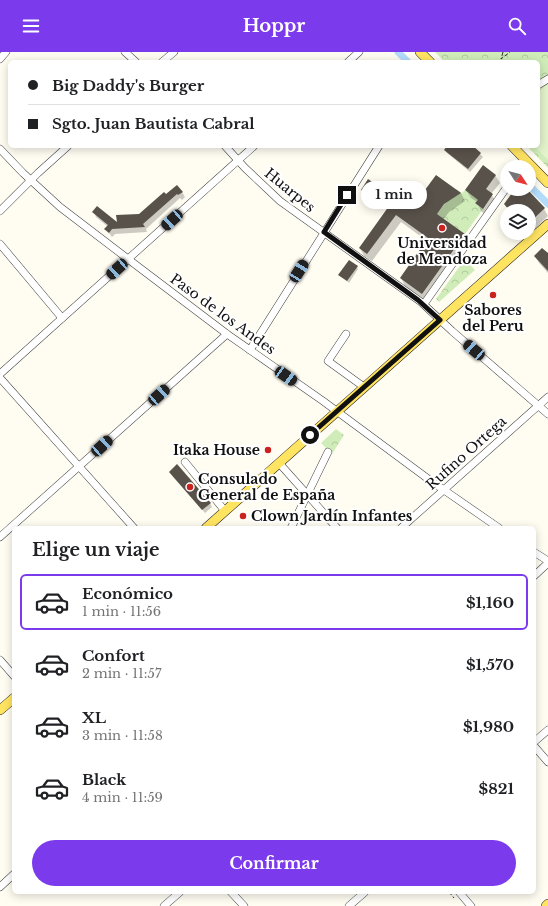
<!DOCTYPE html>
<html lang="es">
<head>
<meta charset="utf-8">
<style>
  body { margin:0; font-family:"Libre Baskerville",serif; background:#f6f6f6; color:#202124; height:100vh; display:flex; flex-direction:column; font-size:15px; white-space:nowrap }
  * { box-sizing:border-box; margin:0 }
  p { font-size:13px; color:#757577 }
  .icon { flex:none; width:22px; height:22px; fill:none; stroke:currentColor; stroke-width:2; stroke-linecap:round; stroke-linejoin:round }
  .map { position:relative; flex:1; overflow:hidden }
  .sheet { position:absolute; left:12px; top:474px; width:524px; height:368px; display:flex; flex-direction:column; background:#fff; border-radius:6px; box-shadow:0 2px 10px #0003 }
  .sheet>* { flex:none }
  .hud { position:absolute; left:8px; top:8px; width:532px; height:88px; border-radius:6px; box-shadow:0 2px 10px #0003; display:grid; align-content:center; height:88px; padding:0 20px; background:#fff }
  .needle { width:26px; rotate:126deg }
  .buttons { position:absolute; left:500px; top:108px; display:grid; gap:8px }
  .buttons a { display:grid; place-items:center; width:36px; height:36px; border-radius:50%; background:#fff; box-shadow:0 2px 10px #0003; font-size:20px }
  .end { position:absolute; width:18px; height:18px; margin:-9px; border:5px solid #101010; background:#fff; box-shadow:0 0 0 2px #fff }
  .from { border-radius:50% }
  .bubble { position:absolute; height:28px; border-radius:14px; background:#fff; box-shadow:0 2px 10px #0003; font-size:13px; font-weight:700; line-height:28px; text-align:center }
  .car { position:absolute; width:12px; height:24px; margin:-12px -6px; border-radius:5px; box-shadow:0 0 3px 1px #0007; background:linear-gradient(#222 24%,#8ab4d8 0 40%,#222 0 76%,#8ab4d8 0 86%,#222 0) }
  .hud b { display:flex; align-items:center; gap:14px; height:38px; font-size:15px }
  .hud b+b { border-top:1px solid #e0e0e0 }
  .hud i { width:10px; height:10px; background:#202124 }
  ul { padding:0; list-style:none }
  li { display:flex; align-items:center; gap:12px; height:56px; margin:0 8px 6px; padding:0 12px; border:2px solid transparent; border-radius:6px }
  li div { flex:1 }
  li b { display:block; font-size:15px }
  li em { font-style:normal; font-weight:700 }
  li.selected { border-color:#7c3aed }
  li>.icon { width:36px; height:36px; stroke-width:1.5 }
  h2 { padding:0 20px; font-size:18px; line-height:48px }
  .cta { display:flex; gap:8px; margin-top:auto; padding:8px 20px }
  .cta a { flex:1; height:46px; border-radius:24px; background:#7c3aed; color:#fff; font-size:16px; font-weight:700; line-height:46px; text-align:center }
  header { display:flex; justify-content:space-between; align-items:center; height:52px; padding:0 20px; background:#7c3aed; color:#fff; font-size:18px; font-weight:700 }
  .map>svg:first-child { display:block }
</style>
</head>
<body>
<header><svg class="icon" aria-label="menu" viewBox="0 0 24 24"><path d="M4 6h16M4 12h16M4 18h16"/></svg>Hoppr<svg class="icon" aria-label="search" viewBox="0 0 24 24"><circle cx="10" cy="10" r="6"/><path d="M15 15l6 6"/></svg></header>
<div class="map">
<svg width="548" height="854" viewBox="0 0 548 854">
  <defs>
    <pattern id="park-crowns" width="20" height="18" patternUnits="userSpaceOnUse"><rect width="20" height="18" fill="#d0edb9"/><path d="M2 6a3 3 0 1 1 6 0M12 15a3 3 0 1 1 6 0" fill="none" stroke="#b2ca9e"/></pattern>
  </defs>
  <rect width="100%" height="100%" fill="#fffdf2"/>
  <g fill="url(#park-crowns)">
    <polygon points="435,0 548,0 548,116 527,94 538,94 538,10 445,10"/>
    <polygon points="456,137 462,141 465,138 478,148 475,151 483,157 465,182 437,162"/>
    <polygon points="465,207 475,218 439,250 436,247"/>
    <polygon points="336,377 344,383 332,402 321,391"/>
  </g>
  <polygon fill="#e3f3cb" points="548,31 548,108 534,94 538,94 538,41"/>
  <g fill="#0003">
    <polygon points="448,94 471,94 480,102 483,105 470,120 447,101 445,98"/>
    <polygon points="495,123 500,131 491,142 497,151 487,164 481,159 477,150 471,146 466,138"/>
    <polygon points="437,124 461,141 465,149 449,160 443,168 464,183 468,191 427,249 405,234 401,226 427,189 401,170 372,209 364,204 360,196 388,157 384,155 382,157 367,146 362,138 411,158 424,143"/>
    <polygon points="516,137 526,137 544,157 548,164 529,182 529,159 509,159 505,152"/>
    <polygon points="182,140 185,145 182,148 180,146 146,177 147,180 115,182 112,185 106,177 108,175 96,165 94,160 118,172 139,163 166,143"/>
    <polygon points="548,203 548,221 539,211 535,204"/>
    <polygon points="357,215 358,217 349,231 340,223"/>
    <polygon points="170,420 210,451 212,455 205,461"/>
  </g>
  <g fill="none" stroke-linecap="round" stroke-linejoin="round">
    <g stroke="#b3dbfa" stroke-width="7">
      <polyline points="398,0 408,10"/>
      <polyline points="529,133 548,152"/>
    </g>
  </g>
  <g fill="#59524b">
    <polygon points="447,94 473,94 481,101 468,117 444,98"/>
    <polygon points="483,113 496,123 486,137 493,142 483,157 475,151 478,148 465,138"/>
    <polygon points="436,123 461,141 444,152 437,162 465,182 422,242 400,226 428,186 396,163 367,202 359,196 389,154 379,148 378,150 361,138 368,127 411,157 423,143 422,142"/>
    <polygon points="177,133 183,140 178,143 177,142 143,172 145,175 112,177 109,181 104,177 108,173 92,160 97,154 117,170 116,163 139,162 164,140 166,142"/>
    <polygon points="515,137 527,137 545,156 529,171 529,159 510,159 504,152"/>
    <polygon points="542,196 548,201 548,219 534,204"/>
    <polygon points="349,208 358,214 347,229 338,223"/>
    <polygon points="177,412 211,451 202,458 169,420"/>
  </g>
  <g fill="none" stroke-linecap="round" stroke-linejoin="round">
    <g stroke="#434343" stroke-width="8">
      <g id="minor">
        <polyline points="125,0 136,10"/>
        <polyline points="0,7 6,0"/>
        <polyline points="162,10 174,0"/>
        <polyline points="348,10 359,0"/>
        <polyline points="538,33 548,27"/>
        <polyline points="225,94 245,116 280,149 421,250 452,279 548,362"/>
        <polyline points="0,97 23,121 60,155 128,207 227,282 323,349 431,429 499,476"/>
        <polyline points="521,115 526,108"/>
        <polyline points="0,159 38,121 68,94"/>
        <polyline points="0,192 62,266"/>
        <polyline points="424,252 507,135"/>
        <polyline points="346,282 328,309 364,335"/>
        <polyline points="250,298 379,94"/>
        <polyline points="0,322 254,94"/>
        <polyline points="0,326 134,476"/>
        <polyline points="185,410 225,459"/>
        <polyline points="279,411 337,476"/>
        <polyline points="291,476 328,400"/>
        <polyline points="401,476 548,345"/>
        <polyline points="0,485 227,282"/>
        <polyline points="534,500 548,509"/>
        <polyline points="534,524 548,511"/>
        <polyline points="0,608 14,624"/>
        <polyline points="534,690 548,678"/>
        <polyline points="534,694 548,710"/>
        <polyline points="0,835 14,822"/>
        <polyline points="231,840 244,854"/>
        <polyline points="459,840 471,854"/>
        <polyline points="164,854 180,840"/>
        <polyline points="349,854 365,840"/>
      </g>
    </g>
    <g stroke="#212121" stroke-width="10">
      <g id="major">
        <polyline points="420,0 430,10"/>
        <polyline points="512,94 548,131"/>
        <polyline points="206,476 548,172"/>
        <polyline points="0,658 14,646"/>
        <polyline points="546,854 548,852"/>
      </g>
    </g>
    <g stroke="#323232" stroke-width="1" stroke-dasharray="4 2" stroke-linecap="butt">
      <polyline points="503,0 501,7 510,0"/>
      <polyline points="449,840 454,846"/>
    </g>
    <use href="#minor" stroke="#fff" stroke-width="7"/>
    <use href="#major" stroke="#ffe462" stroke-width="9"/>
  </g>
  <g fill="none" stroke-linecap="round" stroke-linejoin="round">
    <polyline stroke="#101010" stroke-width="5" points="310,383 440,268 418,248 324,180 347,143"/>
  </g>
  <g fill="#ca221d" stroke="#fff" stroke-width="1.5">
    <circle cx="442" cy="176" r="4"/>
    <circle cx="493" cy="243" r="4"/>
    <circle cx="268" cy="398" r="4"/>
    <circle cx="190" cy="435" r="4"/>
    <circle cx="243" cy="464" r="4"/>
  </g>
  <g text-anchor="middle" stroke-width="4" stroke-linejoin="round" paint-order="stroke">
    <g font-size="14" fill="#101010" stroke="#fff">
      <text transform="translate(290 138) rotate(39)" y="5">Huarpes</text>
      <text transform="translate(223 262) rotate(36)" y="5">Paso de los Andes</text>
      <text transform="translate(466 401) rotate(-42)" y="5">Rufino Ortega</text>
    </g>
    <g font-size="14" font-weight="bold" fill="#101010" stroke="#fff">
      <text x="442" y="196">Universidad<tspan x="442" dy="16">de Mendoza</tspan></text>
      <text x="493" y="263">Sabores<tspan x="493" dy="16">del Peru</tspan></text>
      <text x="260" y="403" text-anchor="end">Itaka House</text>
      <text x="198" y="432" text-anchor="start">Consulado<tspan x="198" dy="16">General de España</tspan></text>
      <text x="251" y="469" text-anchor="start">Clown Jardín Infantes</text>
    </g>
  </g>
</svg>
<div class="buttons">
<a><svg class="needle" viewBox="-14 -14 28 28"><path d="M0-13l5 13h-10z" fill="#e53935"/><path d="M0 13l5-13h-10z" fill="#757577"/></svg></a>
<a><svg class="icon" aria-label="layers" viewBox="0 0 24 24"><path d="M12 4l9 5-9 5-9-5zM3 14l9 5 9-5"/></svg></a>
</div>
<i class="end from" style="left:310px;top:383px"></i>
<i class="end" style="left:347px;top:143px"></i>
<div class="bubble" style="left:361px;top:129px;width:66px">1 min</div>
<i class="car" style="left:172px;top:168px;rotate:228deg"></i>
<i class="car" style="left:117px;top:217px;rotate:228deg"></i>
<i class="car" style="left:299px;top:219px;rotate:32deg"></i>
<i class="car" style="left:474px;top:298px;rotate:311deg"></i>
<i class="car" style="left:286px;top:324px;rotate:125deg"></i>
<i class="car" style="left:159px;top:343px;rotate:48deg"></i>
<i class="car" style="left:102px;top:394px;rotate:48deg"></i>
<div class="hud">
<b><i class="from"></i>Big Daddy's Burger</b>
<b><i></i>Sgto. Juan Bautista Cabral</b>
</div>
<section class="sheet">
<h2>Elige un viaje</h2>
<ul>
<li class="selected"><svg class="icon" aria-label="car" viewBox="0 0 24 24"><path d="M5 17H2v-5l4-1 3-4h7l3 4 3 1v5h-3M9 17h6M6 11h13"/><circle cx="7" cy="17" r="2"/><circle cx="17" cy="17" r="2"/></svg><div><b>Económico</b><p>1 min · 11:56</p></div><em>$1,160</em></li>
<li><svg class="icon" aria-label="car" viewBox="0 0 24 24"><path d="M5 17H2v-5l4-1 3-4h7l3 4 3 1v5h-3M9 17h6M6 11h13"/><circle cx="7" cy="17" r="2"/><circle cx="17" cy="17" r="2"/></svg><div><b>Confort</b><p>2 min · 11:57</p></div><em>$1,570</em></li>
<li><svg class="icon" aria-label="car" viewBox="0 0 24 24"><path d="M5 17H2v-5l4-1 3-4h7l3 4 3 1v5h-3M9 17h6M6 11h13"/><circle cx="7" cy="17" r="2"/><circle cx="17" cy="17" r="2"/></svg><div><b>XL</b><p>3 min · 11:58</p></div><em>$1,980</em></li>
<li><svg class="icon" aria-label="car" viewBox="0 0 24 24"><path d="M5 17H2v-5l4-1 3-4h7l3 4 3 1v5h-3M9 17h6M6 11h13"/><circle cx="7" cy="17" r="2"/><circle cx="17" cy="17" r="2"/></svg><div><b>Black</b><p>4 min · 11:59</p></div><em>$821</em></li>
</ul>
<div class="cta"><a>Confirmar</a></div>
</section>
</div>
</body>
</html>
